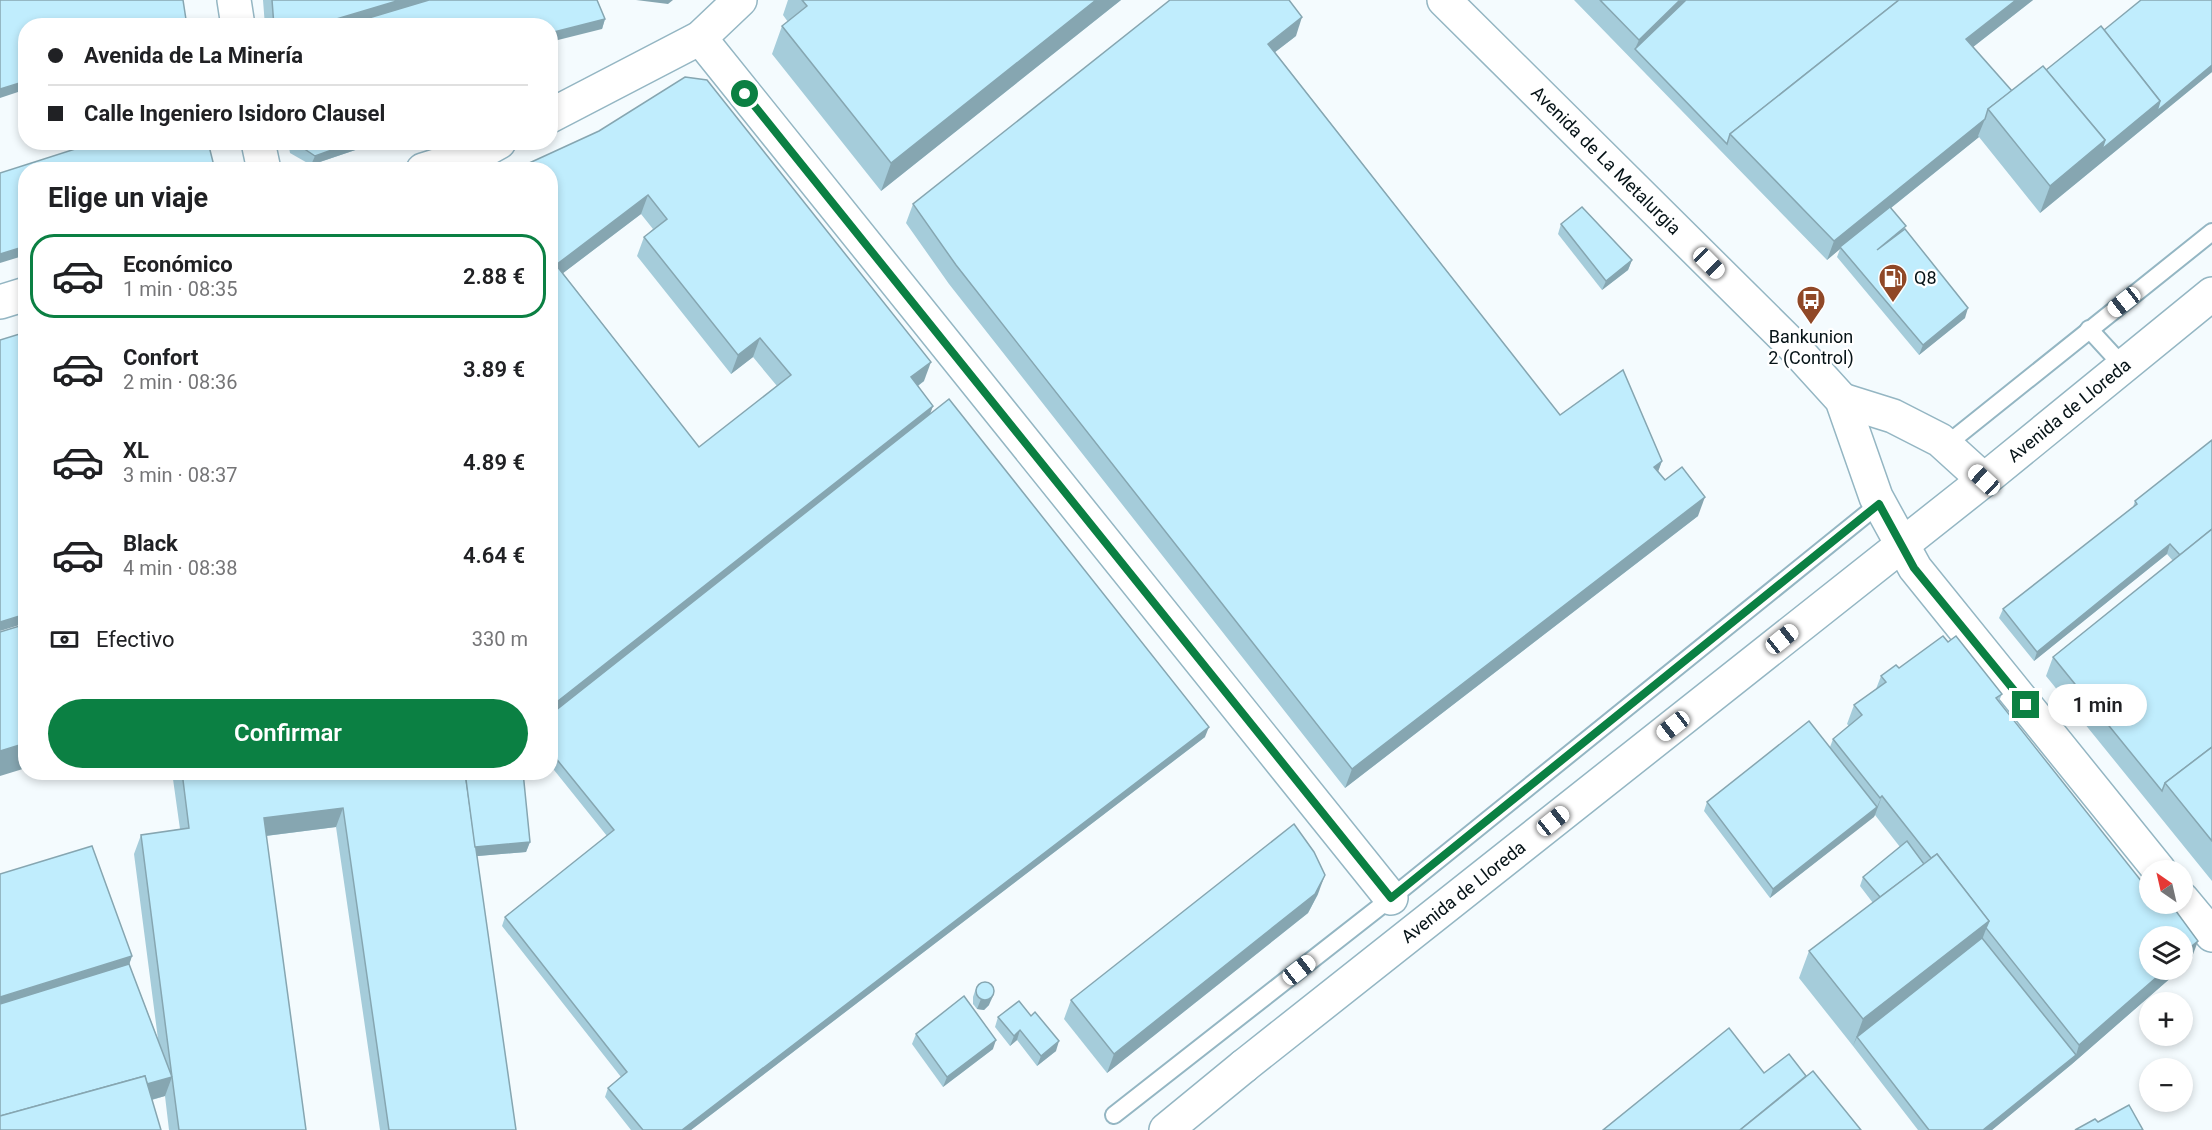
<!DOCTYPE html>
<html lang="es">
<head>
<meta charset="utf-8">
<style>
  body { margin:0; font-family:Roboto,sans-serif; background:#f6f6f6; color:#202124; height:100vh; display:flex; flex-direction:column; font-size:22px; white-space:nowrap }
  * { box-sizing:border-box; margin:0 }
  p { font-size:20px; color:#757577 }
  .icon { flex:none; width:33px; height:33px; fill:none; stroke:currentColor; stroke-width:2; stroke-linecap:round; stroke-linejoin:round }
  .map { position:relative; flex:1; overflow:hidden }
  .drawer { position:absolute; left:18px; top:162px; width:540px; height:618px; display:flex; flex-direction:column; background:#fff; border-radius:24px; box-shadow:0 3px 9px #0003 }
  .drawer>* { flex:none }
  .hud { position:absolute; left:18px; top:18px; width:540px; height:132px; border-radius:24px; box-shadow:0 3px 9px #0003; display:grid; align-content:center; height:132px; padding:0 30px; background:#fff }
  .needle { width:39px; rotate:326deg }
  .controls { position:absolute; left:2139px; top:860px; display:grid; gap:12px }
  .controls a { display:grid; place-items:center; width:54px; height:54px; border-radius:50%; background:#fff; box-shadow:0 3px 9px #0003; font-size:30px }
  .end { position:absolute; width:27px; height:27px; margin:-14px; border:8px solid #0b8043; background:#fff; box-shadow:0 0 0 3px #fff }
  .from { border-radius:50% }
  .bubble { position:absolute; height:42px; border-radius:21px; background:#fff; box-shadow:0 3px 9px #0003; font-size:20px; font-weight:600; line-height:42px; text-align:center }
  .car { position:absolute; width:18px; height:36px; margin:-18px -9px; border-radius:8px; box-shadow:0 0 4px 2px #0007; background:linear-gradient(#fff 24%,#345 0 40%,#fff 0 76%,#345 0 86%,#fff 0) }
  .hud b { display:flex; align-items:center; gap:21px; height:57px; font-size:22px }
  .hud b+b { border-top:2px solid #e0e0e0 }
  .hud i { width:15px; height:15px; background:#202124 }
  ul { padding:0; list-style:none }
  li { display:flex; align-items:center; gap:18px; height:84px; margin:0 12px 9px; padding:0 18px; border:3px solid transparent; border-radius:24px }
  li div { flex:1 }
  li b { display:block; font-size:22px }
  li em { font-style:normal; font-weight:600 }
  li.active { border-color:#0b8043 }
  li>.icon { width:54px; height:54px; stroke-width:1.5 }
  h2 { padding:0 30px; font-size:27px; line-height:72px }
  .pay { display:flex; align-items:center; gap:15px; height:66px; padding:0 30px; font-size:22px }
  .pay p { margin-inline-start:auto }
  .button { display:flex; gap:12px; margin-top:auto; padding:12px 30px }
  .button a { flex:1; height:69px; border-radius:36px; background:#0b8043; color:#fff; font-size:24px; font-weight:600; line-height:69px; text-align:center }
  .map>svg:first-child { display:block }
</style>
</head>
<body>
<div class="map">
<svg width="2212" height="1130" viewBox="0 0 2212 1130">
  <rect width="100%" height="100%" fill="#f4fbfe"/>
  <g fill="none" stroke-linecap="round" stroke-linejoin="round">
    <g stroke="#94b6c3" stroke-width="20">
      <g id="service">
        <polyline points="2089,329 2122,365"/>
        <polyline points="1946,445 2212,232"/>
        <polyline points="1114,1115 1391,898 1879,504"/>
      </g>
    </g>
    <g stroke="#94b6c3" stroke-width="36">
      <g id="minor">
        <polyline points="234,0 238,26"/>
        <path id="s1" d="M 1444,0 L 1792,345 L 1842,400 L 1876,497 L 1915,568 L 2159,870"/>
        <polyline points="700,38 1391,898"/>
        <polyline points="550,116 700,38 740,0"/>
        <polyline points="258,142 264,170"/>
        <polyline points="423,170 481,152 499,142"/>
        <polyline points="0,302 26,294"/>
        <polyline points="1842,400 1893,416 1940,440 1984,480"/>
        <polyline points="2182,899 2212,935"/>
        <polyline points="1166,1130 1244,1066"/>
      </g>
    </g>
    <g stroke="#94b6c3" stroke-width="36">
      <g id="tertiary">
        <path id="s2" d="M 1244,1066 L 1984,480 L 2212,294"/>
      </g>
    </g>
    <use href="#service" stroke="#fff" stroke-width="16"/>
    <use href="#minor" stroke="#fff" stroke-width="33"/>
    <use href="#tertiary" stroke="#fff" stroke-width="33"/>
  </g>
  <g fill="#a5ccda" fill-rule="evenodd">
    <polygon points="263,0 597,0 605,19 602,29 550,26 265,26"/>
    <polygon points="788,0 1121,0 881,191 772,54 782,26 788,22 783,15"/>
    <polygon points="1574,0 2033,0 1973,47 2012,91 2046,70 2104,30 2212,0 2212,72 2040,213 1979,137 1891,208 1965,318 1919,355 1837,257 1840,249 1827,260"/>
    <polygon points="1296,36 1275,52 1560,415 1662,461 1658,471 1698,516 1345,788 949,284 906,223 913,204"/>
    <path d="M 599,131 L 924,381 L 918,386 L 933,406 L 929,415 L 1205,737 L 691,1130 L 631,1130 L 605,1097 L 608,1088 L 621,1077 L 502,926 L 505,917 L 607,836 L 550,765 L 550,170 ZM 641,214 L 653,229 L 644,237 L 637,256 L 731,374 L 753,357 L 777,386 L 699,447 L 563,273 Z"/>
    <polygon points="288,142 379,142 311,165 290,153"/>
    <polygon points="1561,224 1632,260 1628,270 1602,290 1558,234"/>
    <polygon points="2212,440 2212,881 2046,676 2053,657 2173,561 2167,554 2034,661 1999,618 2003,609 2133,507 2135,501"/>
    <polygon points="1948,642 2002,694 1999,701 2191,960 2072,1064 1992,1130 1918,1130 1853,1046 1799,978 1809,951 1873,903 1860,886 1863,877 1900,847 1875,815 1770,898 1704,811 1707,802 1830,747 1833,739 1849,726 1847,724 1854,705 1876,689 1881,676 1899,668"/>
    <polygon points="172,772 523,772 530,842 526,852 477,856 516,1130 380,1130 336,827 266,836 306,1130 169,1130 165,1096 152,1100 0,1130 132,956 129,964 158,1039 134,854 141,835 180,829"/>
    <polygon points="1318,894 1308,913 1107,1073 1064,1019 1071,1000"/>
    <polygon points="976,988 989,1005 984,1010 977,1009 973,1004 973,997"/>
    <polygon points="998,1017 1056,1051 1037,1066 1017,1040 1010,1046 995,1027"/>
    <polygon points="916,1034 993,1049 943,1087 912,1044"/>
  </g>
  <g fill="#86a6b1">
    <polygon points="400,0 439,0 371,26 313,26"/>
    <polygon points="636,0 673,0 668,4"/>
    <polygon points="1096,0 1121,0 881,191 891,163"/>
    <polygon points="1680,0 1693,0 1635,49 1639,40"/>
    <polygon points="2016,0 2033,0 1959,58 1966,39"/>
    <polygon points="1302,17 1296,36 1261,63 1268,44"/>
    <polygon points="605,19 602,29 550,42 550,33"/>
    <polygon points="2212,65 2212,72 2040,213 2050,186 2105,140"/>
    <polygon points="26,81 26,86 24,90 0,98 0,89"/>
    <polygon points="1985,119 1978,136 1979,137 1841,248 1840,247 1840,249 1827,260 1834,241"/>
    <polygon points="354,142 379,142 311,165 315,156"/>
    <polygon points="648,195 641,214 550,283 556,265"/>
    <polygon points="26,246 26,255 0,263 0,254"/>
    <polygon points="1632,260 1628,270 1602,290 1606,281"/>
    <polygon points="1968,308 1965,318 1919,355 1923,345"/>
    <polygon points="760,338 753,357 731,374 738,355"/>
    <polygon points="931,362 924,381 904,396 911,377"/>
    <polygon points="933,406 926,425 551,720 558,701"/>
    <polygon points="1662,461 1655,480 1654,467"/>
    <polygon points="1705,497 1698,516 1345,788 1352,769"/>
    <polygon points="2170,544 2167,554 2034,661 2037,652"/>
    <polygon points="26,614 26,623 0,631 0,622"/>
    <polygon points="1209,727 1205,737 691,1130 682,1130"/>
    <polygon points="26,743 26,768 0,776 0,751"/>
    <polygon points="1882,796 1875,815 1874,817 1770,898 1773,889 1877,807"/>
    <polygon points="343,808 336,827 257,837 264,818"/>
    <polygon points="530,842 526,852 467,857 471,847"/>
    <polygon points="1325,875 1318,894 1308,913 1107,1073 1114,1054"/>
    <polygon points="1989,921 1979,948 1857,1037 1853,1046 1863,1019"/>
    <polygon points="2198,941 2191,960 2182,967 2182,954"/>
    <polygon points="132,956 123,983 0,1021 0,997"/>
    <polygon points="2166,969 2181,969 2072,1064 1992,1130 1983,1130 2076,1055 2079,1045"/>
    <polygon points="993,996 989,1005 984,1010 977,1009 981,999"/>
    <polygon points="1020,1030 1017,1040 1010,1046 1014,1036"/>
    <polygon points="996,1040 993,1049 943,1087 947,1077"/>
    <polygon points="1059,1041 1056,1051 1037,1066 1041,1056"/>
    <polygon points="172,1077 165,1096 42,1130 0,1124"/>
  </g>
  <g fill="#c0edfd" stroke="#86a6b1" stroke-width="1.5" fill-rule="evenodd">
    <polygon points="0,0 183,0 187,26 26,26 26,81 0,89"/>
    <polygon points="272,0 400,0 313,26 274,26"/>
    <polygon points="429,0 597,0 605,19 550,33 550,26 342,26"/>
    <polygon points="802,0 1096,0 891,163 782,26 807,6"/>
    <polygon points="1170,0 1289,0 1302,17 1268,44 1560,415 1623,370 1662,461 1654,467 1665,480 1682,467 1705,497 1352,769 956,265 913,204"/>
    <polygon points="1600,0 1680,0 1639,40"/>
    <polygon points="1686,0 1899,0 1730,134 1727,144 1635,49"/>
    <polygon points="1899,0 2016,0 1966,39 2012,91 1988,109 1985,119 1834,241 1730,134"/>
    <polygon points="2141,0 2212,0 2212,65 2157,111 2160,101 2104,30"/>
    <polygon points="2101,26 2160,101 2102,149 2105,140 2046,70"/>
    <polygon points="2043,66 2105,140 2050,186 1988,109"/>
    <path d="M 685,77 L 707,80 L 931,362 L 911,377 L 933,406 L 558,701 L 550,691 L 550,170 L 514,170 L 599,131 ZM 648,195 L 667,219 L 644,237 L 738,355 L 760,338 L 791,375 L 699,447 L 556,265 Z"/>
    <polygon points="97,142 208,142 215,170 26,170 26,246 0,254 0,173"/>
    <polygon points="294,142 354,142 315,156"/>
    <polygon points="1582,207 1632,260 1606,281 1561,224"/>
    <polygon points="1890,207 1906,226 1877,250 1905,229 1968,308 1923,345 1840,247"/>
    <polygon points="26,332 26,614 0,622 0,340"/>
    <polygon points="949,399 1209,727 682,1130 643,1130 608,1088 627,1072 505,917 614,830 550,751 550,715"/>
    <polygon points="2212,440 2212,529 2180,555 2170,544 2037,652 2003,609 2137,504 2135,501"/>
    <polygon points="2212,529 2212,747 2165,783 2162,791 2053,657"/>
    <polygon points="26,624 26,743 0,751 0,632"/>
    <polygon points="1943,636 1948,642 1956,636 2002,694 1996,698 2150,892 2150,903 2158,903 2165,912 2173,907 2198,941 2182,954 2182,936 2150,936 2150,969 2166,969 2079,1045 1986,928 1989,921 1937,854 1931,858 1882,796 1880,798 1833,739 1862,715 1854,705 1886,682 1881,676 1896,665 1899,668"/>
    <polygon points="1809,721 1877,807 1773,889 1707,802"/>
    <polygon points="2212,747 2212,841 2165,783"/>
    <polygon points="182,772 465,772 516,1130 389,1130 343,808 264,818 306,1130 179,1130 172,1077 147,1084 145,1076 0,1116 0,1004 129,964 172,1077 141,835 189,828"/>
    <polygon points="465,772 523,772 530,842 475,847"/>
    <polygon points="1294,824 1314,852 1325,875 1315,894 1114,1054 1071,1000"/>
    <polygon points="1907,841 1924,864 1880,897 1863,877"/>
    <polygon points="92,846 132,956 0,997 0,874"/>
    <polygon points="1937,854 1989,921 1863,1019 1809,951"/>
    <polygon points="1982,938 2076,1055 1983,1130 1929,1130 1857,1037"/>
    <circle cx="985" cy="991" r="9"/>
    <polygon points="964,996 996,1040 947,1077 916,1034"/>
    <polygon points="1019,1001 1031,1016 1035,1012 1059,1041 1041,1056 1020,1030 1014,1036 998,1017"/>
    <polygon points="1729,1028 1764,1073 1789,1054 1806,1076 1740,1130 1603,1130"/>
    <polygon points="1813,1071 1861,1130 1740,1130"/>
    <polygon points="145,1076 161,1130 0,1130 0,1116"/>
    <polygon points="2129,1105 2143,1130 2075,1130 2095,1119 2098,1122"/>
  </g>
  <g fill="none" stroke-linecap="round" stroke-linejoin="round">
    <polyline stroke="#0b8043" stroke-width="8" points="745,94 1391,898 1879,504 1914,568 2026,705"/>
  </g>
  <defs>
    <g id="fuel-pin" transform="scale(1.5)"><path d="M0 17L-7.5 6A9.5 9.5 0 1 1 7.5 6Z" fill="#904827" stroke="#fff"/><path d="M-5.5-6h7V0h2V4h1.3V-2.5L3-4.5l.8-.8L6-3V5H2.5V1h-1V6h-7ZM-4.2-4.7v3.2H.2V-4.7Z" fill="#fff"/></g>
    <g id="bus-pin" transform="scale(1.5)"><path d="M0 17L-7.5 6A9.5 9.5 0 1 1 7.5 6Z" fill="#904827" stroke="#fff"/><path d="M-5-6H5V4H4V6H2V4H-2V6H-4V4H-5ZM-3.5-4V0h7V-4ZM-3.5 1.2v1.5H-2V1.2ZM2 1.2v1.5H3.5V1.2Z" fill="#fff"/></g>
  </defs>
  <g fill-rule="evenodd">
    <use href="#fuel-pin" x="1893" y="278"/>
    <use href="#bus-pin" x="1811" y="300"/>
  </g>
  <g text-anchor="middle" stroke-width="4.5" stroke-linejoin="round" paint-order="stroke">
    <g font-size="18" fill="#061317" stroke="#fff">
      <text dy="6" stroke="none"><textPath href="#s1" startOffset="228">Avenida de La Metalurgia</textPath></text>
      <text dy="6" stroke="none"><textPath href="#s2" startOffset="1054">Avenida de Lloreda</textPath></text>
      <text dy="6" stroke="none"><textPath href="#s2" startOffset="280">Avenida de Lloreda</textPath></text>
    </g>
    <g font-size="18" fill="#061317" stroke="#fff" text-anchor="start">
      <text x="1914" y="284">Q8</text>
      <text x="1811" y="343" text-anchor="middle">Bankunion<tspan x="1811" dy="21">2 (Control)</tspan></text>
    </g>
  </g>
</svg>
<div class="controls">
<a><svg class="needle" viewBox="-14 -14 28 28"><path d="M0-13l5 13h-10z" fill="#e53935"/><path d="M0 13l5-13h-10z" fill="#757577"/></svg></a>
<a><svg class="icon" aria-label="layers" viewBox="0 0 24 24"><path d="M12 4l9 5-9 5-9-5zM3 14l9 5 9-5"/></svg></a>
<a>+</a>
<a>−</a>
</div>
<i class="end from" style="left:745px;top:94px"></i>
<i class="end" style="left:2026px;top:705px"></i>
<div class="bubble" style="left:2048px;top:684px;width:99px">1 min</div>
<i class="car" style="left:1709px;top:263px;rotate:135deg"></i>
<i class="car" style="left:2124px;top:302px;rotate:232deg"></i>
<i class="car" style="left:1984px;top:480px;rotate:313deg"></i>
<i class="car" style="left:1782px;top:639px;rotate:51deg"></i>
<i class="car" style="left:1673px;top:726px;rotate:232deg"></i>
<i class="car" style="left:1553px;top:821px;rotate:51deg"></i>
<i class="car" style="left:1299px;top:970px;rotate:52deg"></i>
<div class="hud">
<b><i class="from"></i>Avenida de La Minería</b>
<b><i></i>Calle Ingeniero Isidoro Clausel</b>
</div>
<section class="drawer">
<h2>Elige un viaje</h2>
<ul>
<li class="active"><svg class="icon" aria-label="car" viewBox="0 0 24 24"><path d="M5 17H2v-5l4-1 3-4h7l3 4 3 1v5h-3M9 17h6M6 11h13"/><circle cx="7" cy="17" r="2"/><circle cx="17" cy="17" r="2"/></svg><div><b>Económico</b><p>1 min · 08:35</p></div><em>2.88 €</em></li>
<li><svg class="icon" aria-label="car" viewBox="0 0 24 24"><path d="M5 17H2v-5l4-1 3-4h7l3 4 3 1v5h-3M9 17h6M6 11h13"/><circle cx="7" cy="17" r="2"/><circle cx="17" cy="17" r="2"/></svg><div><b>Confort</b><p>2 min · 08:36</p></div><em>3.89 €</em></li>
<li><svg class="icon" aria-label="car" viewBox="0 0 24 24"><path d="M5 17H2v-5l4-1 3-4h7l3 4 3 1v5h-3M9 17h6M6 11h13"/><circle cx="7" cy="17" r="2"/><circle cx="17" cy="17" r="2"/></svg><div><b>XL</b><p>3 min · 08:37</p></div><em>4.89 €</em></li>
<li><svg class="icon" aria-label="car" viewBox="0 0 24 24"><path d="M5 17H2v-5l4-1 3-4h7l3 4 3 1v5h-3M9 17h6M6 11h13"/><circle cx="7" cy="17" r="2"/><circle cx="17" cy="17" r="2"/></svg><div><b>Black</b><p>4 min · 08:38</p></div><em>4.64 €</em></li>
</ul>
<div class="pay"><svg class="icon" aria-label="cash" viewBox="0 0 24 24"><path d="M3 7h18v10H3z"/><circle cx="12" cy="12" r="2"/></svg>Efectivo<p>330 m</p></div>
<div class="button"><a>Confirmar</a></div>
</section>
</div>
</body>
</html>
